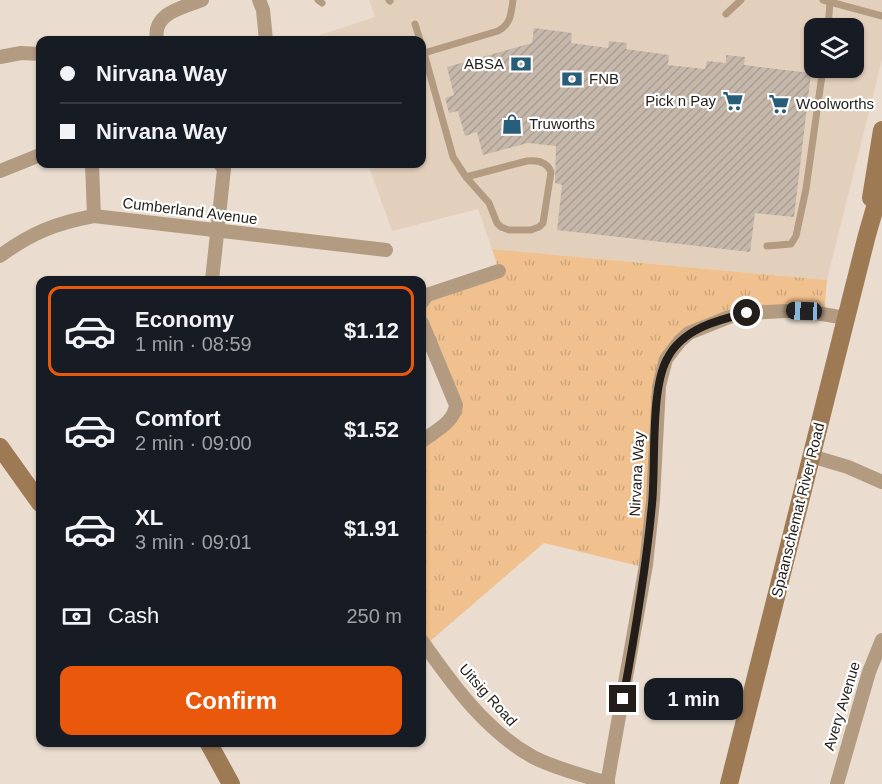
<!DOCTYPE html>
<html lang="en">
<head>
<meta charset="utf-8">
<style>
  body { margin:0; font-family:Arial,sans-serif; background:#20242c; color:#f1f3f6; height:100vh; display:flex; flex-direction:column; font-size:22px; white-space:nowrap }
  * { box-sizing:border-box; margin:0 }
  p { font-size:20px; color:#9ea1a6 }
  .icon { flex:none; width:33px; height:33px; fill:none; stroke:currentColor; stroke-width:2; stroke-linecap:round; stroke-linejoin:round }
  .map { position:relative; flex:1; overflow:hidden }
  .drawer { position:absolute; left:36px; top:276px; width:390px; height:471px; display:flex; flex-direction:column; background:#171b24; border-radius:12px; box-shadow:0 2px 4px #0004 }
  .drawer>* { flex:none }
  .guide { position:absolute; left:36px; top:36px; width:390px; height:132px; border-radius:12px; box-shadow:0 2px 4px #0004; display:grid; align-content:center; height:132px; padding:0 24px; background:#171b24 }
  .tools { position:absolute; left:804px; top:18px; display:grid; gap:12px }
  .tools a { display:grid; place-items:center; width:60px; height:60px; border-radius:12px; background:#171b24; box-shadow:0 2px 4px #0004; font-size:30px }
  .end { position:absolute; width:27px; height:27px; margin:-14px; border:8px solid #231e19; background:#fff; box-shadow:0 0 0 3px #fff }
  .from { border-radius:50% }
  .bubble { position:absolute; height:42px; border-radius:12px; background:#171b24; box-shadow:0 2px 4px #0004; font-size:20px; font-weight:700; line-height:42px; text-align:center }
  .car { position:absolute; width:18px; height:36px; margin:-18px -9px; border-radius:8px; box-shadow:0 0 4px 2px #0007; background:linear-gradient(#222 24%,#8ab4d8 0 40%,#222 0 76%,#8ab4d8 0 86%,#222 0) }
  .guide b { display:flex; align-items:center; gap:21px; height:57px; font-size:22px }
  .guide b+b { border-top:2px solid #363941 }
  .guide i { width:15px; height:15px; background:#f1f3f6 }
  ul { padding:10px 0 0; list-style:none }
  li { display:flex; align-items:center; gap:18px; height:90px; margin:0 12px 9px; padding:0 12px; border:3px solid transparent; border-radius:12px }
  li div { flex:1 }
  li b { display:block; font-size:22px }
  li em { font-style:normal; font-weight:700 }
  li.selected { border-color:#ea580c }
  li>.icon { width:54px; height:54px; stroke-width:1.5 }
  .pay { display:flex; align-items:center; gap:15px; height:66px; padding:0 24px; font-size:22px }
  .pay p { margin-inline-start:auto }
  .button { display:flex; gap:12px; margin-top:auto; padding:12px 24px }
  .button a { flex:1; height:69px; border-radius:12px; background:#ea580c; color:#fff; font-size:24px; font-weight:700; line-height:69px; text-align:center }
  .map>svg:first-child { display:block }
</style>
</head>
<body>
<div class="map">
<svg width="882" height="784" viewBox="0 0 882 784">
  <defs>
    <pattern id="grass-tufts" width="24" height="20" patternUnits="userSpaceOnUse" patternTransform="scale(1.5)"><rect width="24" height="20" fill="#f0c18e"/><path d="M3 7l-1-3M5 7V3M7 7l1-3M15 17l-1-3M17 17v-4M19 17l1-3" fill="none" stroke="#cea57a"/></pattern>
    <pattern id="building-hatch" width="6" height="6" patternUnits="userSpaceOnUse" patternTransform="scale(1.5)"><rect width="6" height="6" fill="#c5b8ab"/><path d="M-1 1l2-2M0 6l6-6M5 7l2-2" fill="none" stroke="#a99e93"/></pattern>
  </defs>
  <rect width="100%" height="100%" fill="#eaddcf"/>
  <path fill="#e3d0bc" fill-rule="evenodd" d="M 369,0 L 882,0 L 882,60 L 827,280 L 492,249 L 478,209 L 392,231 L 368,164 L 422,164 L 422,40 L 322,40 L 320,35 L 375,17 ZM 814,28 L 854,28 L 854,68 L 814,68 Z"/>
  <polygon fill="url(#grass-tufts)" points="492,249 827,280 824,313 785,310 704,328 667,361 647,568 544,543 428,643 422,635 422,441 453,416 422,323 422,302 499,271"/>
  <polygon fill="url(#building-hatch)" points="534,28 572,33 571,43 608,48 609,41 627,43 626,49 669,55 668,65 705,69 707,61 726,63 726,55 745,57 744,65 811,73 794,217 755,213 750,252 557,230 562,185 555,183 556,146 528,143 483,155 477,132 465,136 458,111 449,113 445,98 454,95 447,67 532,43"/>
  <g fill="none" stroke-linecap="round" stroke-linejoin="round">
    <g stroke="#b39b82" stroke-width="7">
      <polyline points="318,0 322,3"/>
      <polyline points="389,0 390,1"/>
      <polyline points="823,0 882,16"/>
      <polyline points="726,14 741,0"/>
      <polyline points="415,24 420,40"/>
      <polyline points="828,28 830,2"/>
      <path d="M 466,177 L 527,161 C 536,160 547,161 551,172 L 543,223 L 539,227 L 531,230 L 509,230 L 501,227 L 497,223 L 489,203 L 466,177 L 453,157 L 424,53 L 498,31 C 511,24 511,14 513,0"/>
      <polyline points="767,246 791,244 796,236 806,189 823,68"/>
    </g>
    <g stroke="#b39b82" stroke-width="14">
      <polyline points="259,0 263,10 266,40"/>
      <path d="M 157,40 C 152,13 182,8 202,0"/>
      <polyline points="0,57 21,53 40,54"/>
      <polyline points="92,164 94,216"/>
      <polyline points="0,171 40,155"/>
      <path d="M 0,256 C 31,233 56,223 94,216 L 386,250"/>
      <polyline points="212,280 224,169 220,164"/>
      <polyline points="422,302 427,295 499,271"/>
      <path d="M 422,323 L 456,405 C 454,423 435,431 422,441"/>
      <polyline points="811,456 848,467 882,482"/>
      <path d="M 422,641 C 452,684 486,731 533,757 C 556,769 583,775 608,783"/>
      <polyline points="607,784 646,565 653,500 659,386 666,359 680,341 689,333 729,317 748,313 787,311 804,311 846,318"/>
      <polyline points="837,784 869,672 882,640"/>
    </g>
    <g stroke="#9d7a54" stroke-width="18">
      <polyline points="871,198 882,130"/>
      <polyline points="0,447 40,503"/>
      <polyline points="208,742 231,784"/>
      <polyline points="729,784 867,235 882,183"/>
    </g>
  </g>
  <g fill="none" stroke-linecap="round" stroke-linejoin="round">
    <path stroke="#231e19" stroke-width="8" d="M 623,699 C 635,634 646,570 652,504 C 656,466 650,390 667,359 C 682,329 717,320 747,313"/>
  </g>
  <defs>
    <g id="bank-bare" transform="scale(1.62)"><path d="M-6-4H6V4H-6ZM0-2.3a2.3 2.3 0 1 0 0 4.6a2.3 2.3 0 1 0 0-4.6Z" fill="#285d79" stroke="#fff" stroke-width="2.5" paint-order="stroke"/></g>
    <g id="supermarket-bare" transform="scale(1.62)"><path d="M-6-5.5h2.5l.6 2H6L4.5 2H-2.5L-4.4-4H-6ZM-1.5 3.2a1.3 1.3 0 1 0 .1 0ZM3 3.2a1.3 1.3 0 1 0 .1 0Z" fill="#285d79" stroke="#fff" stroke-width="2.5" paint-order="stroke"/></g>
    <g id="shop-bare" transform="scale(1.62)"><path d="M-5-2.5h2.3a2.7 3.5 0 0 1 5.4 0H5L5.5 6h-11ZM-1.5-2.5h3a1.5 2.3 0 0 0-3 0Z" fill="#285d79" stroke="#fff" stroke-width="2.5" paint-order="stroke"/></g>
  </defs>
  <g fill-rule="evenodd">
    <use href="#bank-bare" x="521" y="64"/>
    <use href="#bank-bare" x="572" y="79"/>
    <use href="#supermarket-bare" x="733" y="101"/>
    <use href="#supermarket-bare" x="779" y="104"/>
    <use href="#shop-bare" x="512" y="124"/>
  </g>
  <g text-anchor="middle" stroke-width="4.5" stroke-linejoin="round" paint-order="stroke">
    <g font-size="15" fill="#231e19" stroke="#fff" text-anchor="start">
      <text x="504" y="69" text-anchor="end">ABSA</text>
      <text x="589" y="84">FNB</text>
      <text x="716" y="106" text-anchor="end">Pick n Pay</text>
      <text x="796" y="109">Woolworths</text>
      <text x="529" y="129">Truworths</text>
    </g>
    <g font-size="15" fill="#231e19" stroke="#fff">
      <text transform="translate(190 211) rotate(7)" y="5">Cumberland Avenue</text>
      <text transform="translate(637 474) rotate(-87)" y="5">Nirvana Way</text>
      <text transform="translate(798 510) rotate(-76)" y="5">Spaanschemat River Road</text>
      <text transform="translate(488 695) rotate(48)" y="5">Uitsig Road</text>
      <text transform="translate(842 706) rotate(-73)" y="5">Avery Avenue</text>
    </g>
  </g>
</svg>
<div class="tools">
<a><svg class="icon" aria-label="layers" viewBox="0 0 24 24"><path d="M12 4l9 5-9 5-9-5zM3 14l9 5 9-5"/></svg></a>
</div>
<i class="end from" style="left:747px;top:313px"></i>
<i class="end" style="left:623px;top:699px"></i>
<div class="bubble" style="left:644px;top:678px;width:99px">1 min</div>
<i class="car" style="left:804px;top:311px;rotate:272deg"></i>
<div class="guide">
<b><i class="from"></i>Nirvana Way</b>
<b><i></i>Nirvana Way</b>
</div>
<section class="drawer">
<ul>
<li class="selected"><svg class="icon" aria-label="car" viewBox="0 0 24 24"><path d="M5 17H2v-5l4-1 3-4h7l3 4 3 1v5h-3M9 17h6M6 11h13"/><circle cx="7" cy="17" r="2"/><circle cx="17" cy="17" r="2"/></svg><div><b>Economy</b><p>1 min · 08:59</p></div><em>$1.12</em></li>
<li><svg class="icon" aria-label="car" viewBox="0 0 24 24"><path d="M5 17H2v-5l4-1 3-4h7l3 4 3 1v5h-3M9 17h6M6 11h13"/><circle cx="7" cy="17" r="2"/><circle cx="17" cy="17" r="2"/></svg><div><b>Comfort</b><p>2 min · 09:00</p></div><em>$1.52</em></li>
<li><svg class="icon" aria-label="car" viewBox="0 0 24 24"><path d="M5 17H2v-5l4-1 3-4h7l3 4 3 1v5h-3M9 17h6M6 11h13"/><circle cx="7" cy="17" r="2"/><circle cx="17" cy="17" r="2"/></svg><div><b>XL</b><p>3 min · 09:01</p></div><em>$1.91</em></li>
</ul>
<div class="pay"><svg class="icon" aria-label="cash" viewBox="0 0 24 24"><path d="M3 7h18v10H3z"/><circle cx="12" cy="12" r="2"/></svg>Cash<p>250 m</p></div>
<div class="button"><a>Confirm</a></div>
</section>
</div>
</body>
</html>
